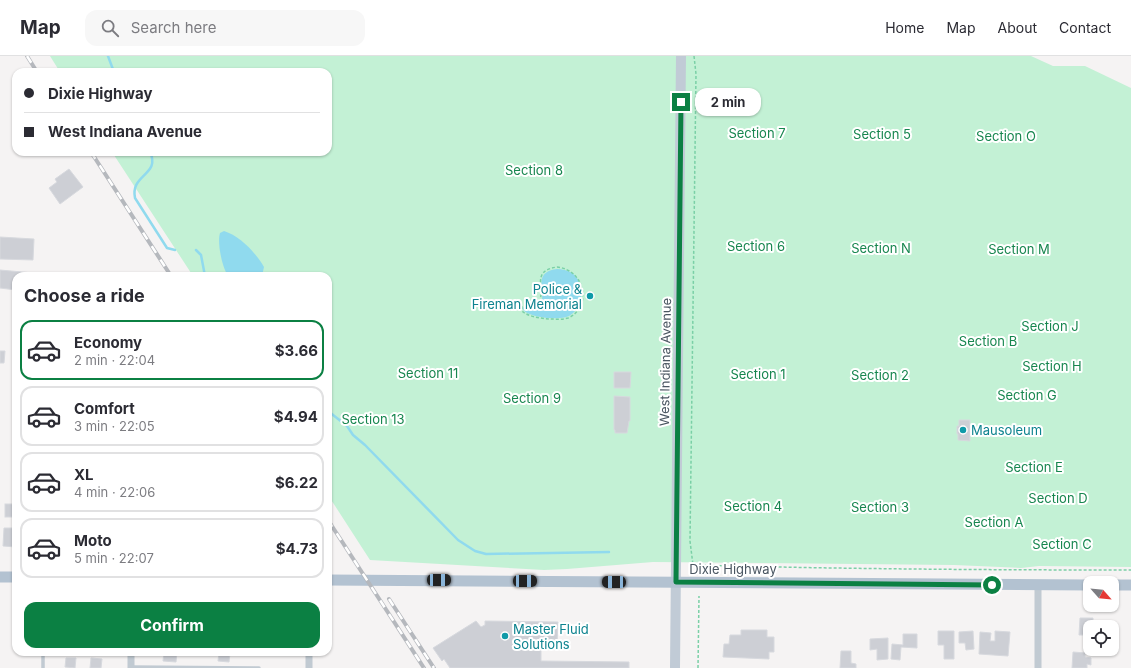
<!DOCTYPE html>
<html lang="en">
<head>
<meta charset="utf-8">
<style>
  body { margin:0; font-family:Inter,sans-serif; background:#f7f7f7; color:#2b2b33; height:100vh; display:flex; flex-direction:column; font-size:15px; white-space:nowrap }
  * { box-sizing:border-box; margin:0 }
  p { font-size:13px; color:#7c7c81 }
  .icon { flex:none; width:22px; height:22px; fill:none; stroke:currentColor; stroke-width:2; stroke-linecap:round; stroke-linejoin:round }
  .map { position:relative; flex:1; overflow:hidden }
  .panel { position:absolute; left:12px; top:216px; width:320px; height:384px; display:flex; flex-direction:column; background:#fff; border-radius:12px; box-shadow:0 1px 3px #0004 }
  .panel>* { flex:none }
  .top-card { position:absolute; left:12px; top:12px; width:320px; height:88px; border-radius:12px; box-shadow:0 1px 3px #0004; display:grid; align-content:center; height:88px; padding:0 12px; background:#fff }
  .needle { width:26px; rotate:117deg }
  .controls { position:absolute; left:1083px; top:520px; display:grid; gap:8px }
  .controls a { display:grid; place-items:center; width:36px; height:36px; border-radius:8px; background:#fff; box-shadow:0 1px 3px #0004; font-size:20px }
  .end { position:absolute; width:18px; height:18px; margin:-9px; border:5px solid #0b8043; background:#fff; box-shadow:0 0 0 2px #fff }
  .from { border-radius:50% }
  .bubble { position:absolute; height:28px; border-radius:12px; background:#fff; box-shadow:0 1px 3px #0004; font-size:13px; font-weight:700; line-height:28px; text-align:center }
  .car { position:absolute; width:12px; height:24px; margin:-12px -6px; border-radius:5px; box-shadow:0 0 3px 1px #0007; background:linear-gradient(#222 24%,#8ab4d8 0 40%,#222 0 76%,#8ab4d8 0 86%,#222 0) }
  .top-card b { display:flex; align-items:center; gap:14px; height:38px; font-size:15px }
  .top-card b+b { border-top:1px solid #e1e1e2 }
  .top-card i { width:10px; height:10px; background:#2b2b33 }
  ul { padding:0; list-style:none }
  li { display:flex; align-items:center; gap:12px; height:60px; margin:0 8px 6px; padding:0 4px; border:2px solid #e1e1e2; border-radius:12px }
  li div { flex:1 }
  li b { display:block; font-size:15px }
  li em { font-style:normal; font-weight:700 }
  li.active { border-color:#0b8043 }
  li>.icon { width:36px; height:36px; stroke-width:1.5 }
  h2 { padding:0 12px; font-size:18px; line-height:48px }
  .action { display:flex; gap:8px; margin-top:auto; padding:8px 12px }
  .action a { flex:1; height:46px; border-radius:12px; background:#0b8043; color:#fff; font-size:16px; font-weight:700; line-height:46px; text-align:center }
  header { display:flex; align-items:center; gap:24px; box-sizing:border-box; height:56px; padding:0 20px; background:#fff; border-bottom:1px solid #e1e1e2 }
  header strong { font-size:19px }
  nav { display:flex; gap:22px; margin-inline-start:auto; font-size:14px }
  .search { width:280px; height:36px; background:#f7f7f7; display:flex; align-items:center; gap:10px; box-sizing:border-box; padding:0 14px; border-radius:12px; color:#7c7c81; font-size:15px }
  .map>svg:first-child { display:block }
</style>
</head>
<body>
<header>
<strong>Map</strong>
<div class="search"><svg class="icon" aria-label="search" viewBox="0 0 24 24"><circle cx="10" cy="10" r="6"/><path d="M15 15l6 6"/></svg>Search here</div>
<nav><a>Home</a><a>Map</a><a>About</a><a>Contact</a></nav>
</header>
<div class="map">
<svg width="1131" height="612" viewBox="0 0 1131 612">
  <rect width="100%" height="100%" fill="#f5f3f3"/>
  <polygon fill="#c3f1d5" points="50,0 1031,0 1053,10 1085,10 1131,32 1131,511 1039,510 1021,512 954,509 653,506 567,513 544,514 370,504 328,439 328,220 193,220 112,96 328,96 328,16 60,16"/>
  <g fill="#90daee">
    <path d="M 224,175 C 240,180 256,197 264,211 L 262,220 L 228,220 C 222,211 217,187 220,177 Z"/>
    <path d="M 557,213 C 562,213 567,214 572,217 C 586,227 584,252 569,260 C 563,263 554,262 547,262 C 539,261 530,259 524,255 L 523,252 L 524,251 C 529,250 536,250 540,247 C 548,240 530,216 557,213 Z"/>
  </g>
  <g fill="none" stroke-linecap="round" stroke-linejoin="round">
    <g stroke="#90daee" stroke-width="2.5">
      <polyline points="108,0 114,16"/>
      <path d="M 150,96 C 161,119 130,118 135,142 L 167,192 L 175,194"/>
      <polyline points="196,194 201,199 205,220"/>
      <polyline points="328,355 347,370 353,379 365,389 458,484 475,495 486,498 609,496"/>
    </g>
  </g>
  <g fill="#cdcfd5" stroke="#d7d9de">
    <polygon points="69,113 83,131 60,148 49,132 57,126 55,123"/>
    <polygon points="0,181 34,183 33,204 0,203"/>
    <polygon points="0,214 67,220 16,220 16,234 0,232"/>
    <polygon points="0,295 5,295 4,307 0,307"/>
    <polygon points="614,316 631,316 630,332 614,332"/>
    <polygon points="614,340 630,341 630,365 629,365 627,377 615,377 615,374 614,374"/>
    <polygon points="959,364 970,364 970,385 958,384 958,378 957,378 957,370 959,370"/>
    <rect x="5" y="448" width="11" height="13"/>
    <polygon points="4,472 16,472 16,491 3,490"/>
    <polygon points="1080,562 1093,562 1093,571 1090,571 1090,579 1079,579"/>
    <polygon points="476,565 481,571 485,569 485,565 558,566 557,589 541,589 541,605 629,606 629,612 450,612 444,603 442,605 433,592"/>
    <polygon points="741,574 767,574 767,581 774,581 774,596 769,596 769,603 723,601 724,588 729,588 730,579 741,579"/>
    <polygon points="938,575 954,575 954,603 944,603 944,589 938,589"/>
    <polygon points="973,575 974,593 966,594 965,587 959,587 959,576"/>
    <polygon points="995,575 1010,576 1008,600 979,598 980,576 991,577 990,585 995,585"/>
    <polygon points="903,578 917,578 917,592 901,591 900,604 891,603 892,588 903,589"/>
    <polygon points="888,582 888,603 877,604 877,593 870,594 870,583"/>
    <polygon points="841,595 851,595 851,607 856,608 856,612 840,612"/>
    <polygon points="164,596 177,596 176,606 163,605"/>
    <polygon points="219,596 230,597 229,606 218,605"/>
    <polygon points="1073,596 1085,597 1085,601 1091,602 1091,609 1087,608 1087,612 1072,612"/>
    <polygon points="66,602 76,602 75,612 65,611"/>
    <polygon points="91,602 102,603 101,612 90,612"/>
  </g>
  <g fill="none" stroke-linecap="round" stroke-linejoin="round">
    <g stroke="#7ad0a6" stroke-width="1.5" stroke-dasharray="3 2" stroke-linecap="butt">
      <path d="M 694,0 L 696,18 L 690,485 L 693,509 C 839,513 985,514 1131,514"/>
      <path d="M 557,211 C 586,214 592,252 568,262 C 562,264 555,263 549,263 C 540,262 530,261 523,256 L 522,251 L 524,250 L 539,246 C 546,233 530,215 557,211 Z"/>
      <polyline points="698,612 699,540"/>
    </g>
    <g stroke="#c1cad2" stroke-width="3.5">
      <polyline points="131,611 259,612"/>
      <polyline points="43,612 43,596"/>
    </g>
    <g stroke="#c1cad2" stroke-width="7">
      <polyline points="131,612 131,596"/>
      <polyline points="309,612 309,596"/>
      <polyline points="1038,612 1038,529"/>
    </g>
    <polyline stroke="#c1cbd6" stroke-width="10" points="675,612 681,0"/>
    <g stroke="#b3c2d1" stroke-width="11">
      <polyline points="0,521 16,521"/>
      <polyline points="328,524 1090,529"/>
      <polyline points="1112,529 1131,529"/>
    </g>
    <g stroke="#b5b8bd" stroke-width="4">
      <g id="rail">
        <polyline points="27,0 37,16"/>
        <polyline points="91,96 171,220"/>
        <polyline points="328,464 424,612"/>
        <polyline points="389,543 434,612"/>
      </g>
    </g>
    <use href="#rail" stroke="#fff" stroke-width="2.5" stroke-dasharray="8" stroke-linecap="butt"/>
  </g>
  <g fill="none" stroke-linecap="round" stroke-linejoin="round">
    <polyline stroke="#0b8043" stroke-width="5" points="681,46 676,526 992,529"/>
  </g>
  <g fill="#0f9aa8" stroke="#fff" stroke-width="1.5">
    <circle cx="590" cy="240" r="4"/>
    <circle cx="963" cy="374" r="4"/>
    <circle cx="505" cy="580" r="4"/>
  </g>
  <g text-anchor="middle" stroke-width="4" stroke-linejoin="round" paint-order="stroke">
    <g font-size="13" fill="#17864f" stroke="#fff">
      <text x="757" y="82">Section 7</text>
      <text x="882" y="83">Section 5</text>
      <text x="1006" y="85">Section O</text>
      <text x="534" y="119">Section 8</text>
      <text x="756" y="195">Section 6</text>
      <text x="881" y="197">Section N</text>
      <text x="1019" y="198">Section M</text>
      <text x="1050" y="275">Section J</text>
      <text x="988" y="290">Section B</text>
      <text x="1052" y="315">Section H</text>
      <text x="428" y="322">Section 11</text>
      <text x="758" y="323">Section 1</text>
      <text x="880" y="324">Section 2</text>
      <text x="1027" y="344">Section G</text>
      <text x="532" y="347">Section 9</text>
      <text x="373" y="368">Section 13</text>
      <text x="1034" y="416">Section E</text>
      <text x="1058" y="447">Section D</text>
      <text x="753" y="455">Section 4</text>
      <text x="880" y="456">Section 3</text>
      <text x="994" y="471">Section A</text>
      <text x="1062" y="493">Section C</text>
    </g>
    <g font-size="13" fill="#0d838f" stroke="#fff" text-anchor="start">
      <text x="582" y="238" text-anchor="end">Police &amp;<tspan x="582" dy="15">Fireman Memorial</tspan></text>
      <text x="971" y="379">Mausoleum</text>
      <text x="513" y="578">Master Fluid<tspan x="513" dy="15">Solutions</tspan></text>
    </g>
    <g font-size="13" fill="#4a5661" stroke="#fff">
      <text transform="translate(665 306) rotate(-89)" y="5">West Indiana Avenue</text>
      <text x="733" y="518">Dixie Highway</text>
    </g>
  </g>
</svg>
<div class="controls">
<a><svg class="needle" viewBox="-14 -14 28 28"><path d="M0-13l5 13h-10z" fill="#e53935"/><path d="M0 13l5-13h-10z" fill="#7c7c81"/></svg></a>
<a><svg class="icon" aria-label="locate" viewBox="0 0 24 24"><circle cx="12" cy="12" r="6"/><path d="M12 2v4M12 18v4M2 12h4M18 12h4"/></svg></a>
</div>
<i class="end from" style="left:992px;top:529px"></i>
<i class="end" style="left:681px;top:46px"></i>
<div class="bubble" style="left:695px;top:32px;width:66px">2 min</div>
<i class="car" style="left:439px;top:524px;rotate:90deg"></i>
<i class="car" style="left:525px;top:525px;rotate:90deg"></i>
<i class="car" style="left:614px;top:526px;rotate:271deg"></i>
<div class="top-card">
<b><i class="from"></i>Dixie Highway</b>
<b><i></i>West Indiana Avenue</b>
</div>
<section class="panel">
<h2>Choose a ride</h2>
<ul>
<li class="active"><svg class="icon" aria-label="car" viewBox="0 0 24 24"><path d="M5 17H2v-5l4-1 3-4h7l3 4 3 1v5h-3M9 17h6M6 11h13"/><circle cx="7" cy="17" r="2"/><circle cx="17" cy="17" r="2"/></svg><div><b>Economy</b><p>2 min · 22:04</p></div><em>$3.66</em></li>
<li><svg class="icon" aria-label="car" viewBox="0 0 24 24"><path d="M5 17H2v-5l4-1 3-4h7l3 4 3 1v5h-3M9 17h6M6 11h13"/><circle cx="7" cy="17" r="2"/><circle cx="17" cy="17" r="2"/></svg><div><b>Comfort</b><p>3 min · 22:05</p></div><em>$4.94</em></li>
<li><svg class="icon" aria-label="car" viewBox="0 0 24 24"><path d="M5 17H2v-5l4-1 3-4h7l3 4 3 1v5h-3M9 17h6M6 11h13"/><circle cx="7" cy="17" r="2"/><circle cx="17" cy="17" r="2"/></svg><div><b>XL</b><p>4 min · 22:06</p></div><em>$6.22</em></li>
<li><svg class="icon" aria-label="car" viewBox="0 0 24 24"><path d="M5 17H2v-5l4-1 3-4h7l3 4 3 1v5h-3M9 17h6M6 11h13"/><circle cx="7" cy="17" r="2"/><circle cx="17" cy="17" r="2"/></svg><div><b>Moto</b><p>5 min · 22:07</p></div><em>$4.73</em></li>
</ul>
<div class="action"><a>Confirm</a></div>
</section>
</div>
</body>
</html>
